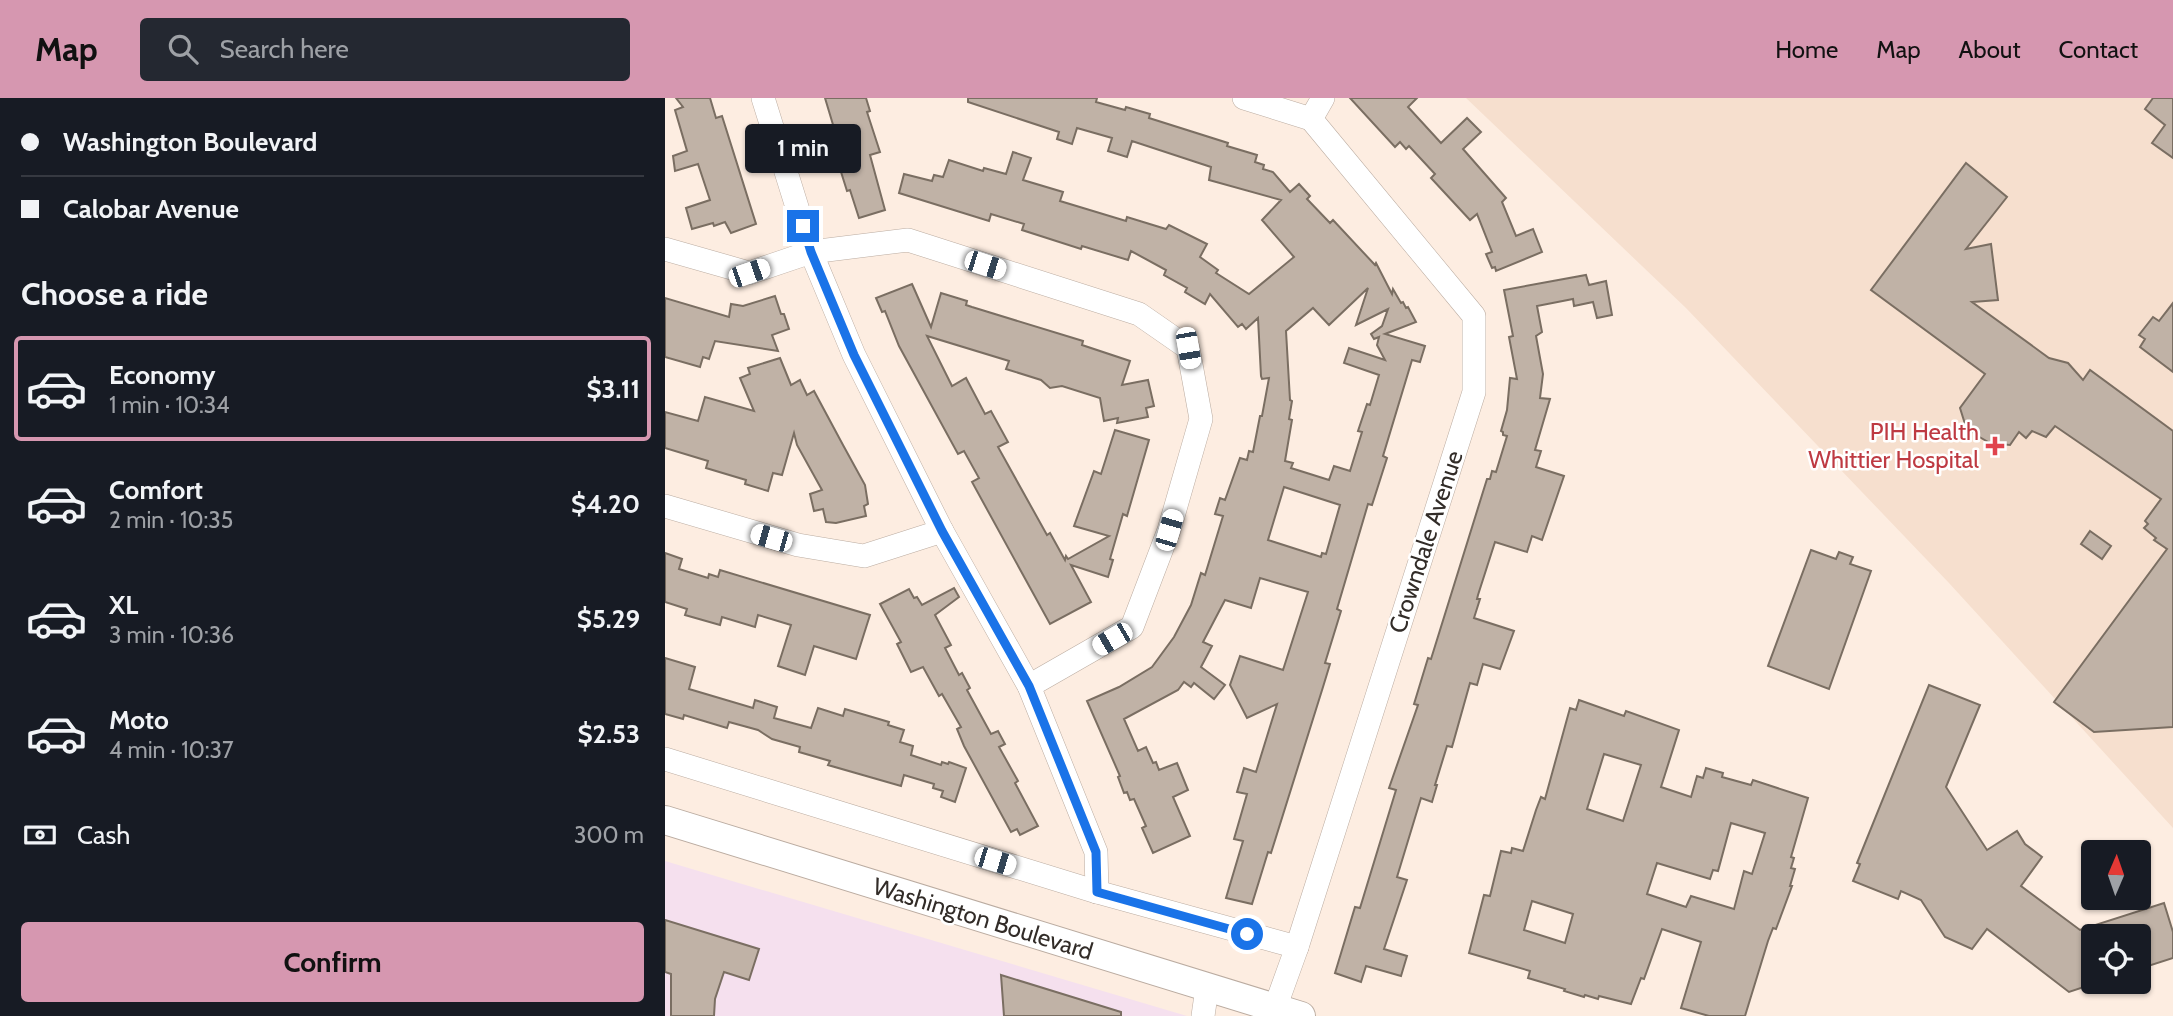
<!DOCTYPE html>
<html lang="en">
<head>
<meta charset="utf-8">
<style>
  body { margin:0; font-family:Cabin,sans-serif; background:#242831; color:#f1f3f6; height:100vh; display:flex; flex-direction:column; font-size:26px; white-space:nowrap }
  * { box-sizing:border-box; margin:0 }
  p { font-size:23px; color:#9ea1a6 }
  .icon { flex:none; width:38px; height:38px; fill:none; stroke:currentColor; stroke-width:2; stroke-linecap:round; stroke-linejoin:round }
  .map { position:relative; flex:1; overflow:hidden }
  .details { display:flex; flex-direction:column; background:#171b24; width:665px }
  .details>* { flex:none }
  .banner { display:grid; align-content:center; height:154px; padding:0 21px; background:#171b24 }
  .needle { width:46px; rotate:2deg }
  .tools { position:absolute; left:1416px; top:742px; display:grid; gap:14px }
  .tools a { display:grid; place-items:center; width:70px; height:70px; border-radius:7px; background:#171b24; box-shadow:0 2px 5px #0004; font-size:35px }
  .end { position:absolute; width:32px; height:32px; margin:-16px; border:9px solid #1a73e8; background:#fff; box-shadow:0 0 0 4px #fff }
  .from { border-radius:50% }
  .bubble { position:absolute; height:49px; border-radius:7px; background:#171b24; box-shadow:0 2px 5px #0004; font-size:23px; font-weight:800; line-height:49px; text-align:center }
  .car { position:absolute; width:21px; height:42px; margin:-21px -10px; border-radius:9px; box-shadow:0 0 5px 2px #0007; background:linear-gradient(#fff 24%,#345 0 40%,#fff 0 76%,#345 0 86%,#fff 0) }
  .banner b { display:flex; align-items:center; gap:24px; height:66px; font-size:26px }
  .banner b+b { border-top:2px solid #363941 }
  .banner i { width:18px; height:18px; background:#f1f3f6 }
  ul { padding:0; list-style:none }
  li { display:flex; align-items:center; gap:21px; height:105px; margin:0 14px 10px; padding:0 7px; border:4px solid transparent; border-radius:7px }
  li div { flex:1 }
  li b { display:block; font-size:26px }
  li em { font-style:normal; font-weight:800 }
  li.selected { border-color:#d697b0 }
  li>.icon { width:63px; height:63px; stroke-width:1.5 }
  h2 { padding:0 21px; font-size:32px; line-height:84px }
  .pay { display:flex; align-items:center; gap:18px; height:77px; padding:0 21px; font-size:26px }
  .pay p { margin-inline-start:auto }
  .primary-button { display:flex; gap:14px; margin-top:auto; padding:14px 21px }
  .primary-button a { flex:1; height:80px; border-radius:7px; background:#d697b0; color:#111; font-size:28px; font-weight:800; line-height:80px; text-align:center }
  header { display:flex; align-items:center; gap:42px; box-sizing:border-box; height:98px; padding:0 35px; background:#d697b0; color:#111 }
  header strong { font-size:33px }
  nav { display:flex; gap:38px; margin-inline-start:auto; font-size:24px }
  .search { width:490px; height:63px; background:#242831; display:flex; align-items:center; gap:18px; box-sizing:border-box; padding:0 24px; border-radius:7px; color:#9ea1a6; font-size:26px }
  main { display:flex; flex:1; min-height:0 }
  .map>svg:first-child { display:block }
</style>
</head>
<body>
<header>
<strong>Map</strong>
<div class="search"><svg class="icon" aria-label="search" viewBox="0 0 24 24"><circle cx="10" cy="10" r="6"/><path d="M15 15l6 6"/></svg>Search here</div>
<nav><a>Home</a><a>Map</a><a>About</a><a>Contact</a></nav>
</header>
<main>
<section class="details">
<div class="banner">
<b><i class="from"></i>Washington Boulevard</b>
<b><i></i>Calobar Avenue</b>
</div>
<h2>Choose a ride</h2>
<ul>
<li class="selected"><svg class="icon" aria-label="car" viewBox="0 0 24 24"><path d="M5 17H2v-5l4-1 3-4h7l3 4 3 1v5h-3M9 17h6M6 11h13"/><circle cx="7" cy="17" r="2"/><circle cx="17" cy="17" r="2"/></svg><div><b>Economy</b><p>1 min · 10:34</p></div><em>$3.11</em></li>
<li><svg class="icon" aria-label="car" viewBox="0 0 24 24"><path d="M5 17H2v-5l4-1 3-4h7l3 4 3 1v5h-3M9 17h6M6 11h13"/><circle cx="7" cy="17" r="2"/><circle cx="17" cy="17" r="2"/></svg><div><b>Comfort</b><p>2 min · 10:35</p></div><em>$4.20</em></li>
<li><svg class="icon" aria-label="car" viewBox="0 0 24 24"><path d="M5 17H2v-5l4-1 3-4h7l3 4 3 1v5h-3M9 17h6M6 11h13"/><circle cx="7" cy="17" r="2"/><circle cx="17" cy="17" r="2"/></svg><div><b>XL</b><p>3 min · 10:36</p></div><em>$5.29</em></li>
<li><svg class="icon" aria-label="car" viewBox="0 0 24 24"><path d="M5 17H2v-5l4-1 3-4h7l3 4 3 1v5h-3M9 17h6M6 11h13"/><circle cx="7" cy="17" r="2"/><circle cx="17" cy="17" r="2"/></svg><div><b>Moto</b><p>4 min · 10:37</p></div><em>$2.53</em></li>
</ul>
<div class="pay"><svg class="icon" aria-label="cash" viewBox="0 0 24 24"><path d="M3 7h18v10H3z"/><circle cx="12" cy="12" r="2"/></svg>Cash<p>300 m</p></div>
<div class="primary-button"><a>Confirm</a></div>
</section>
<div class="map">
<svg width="1508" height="918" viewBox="0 0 1508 918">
  <rect width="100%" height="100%" fill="#fdede1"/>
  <polygon fill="#f6dfce" points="801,0 1508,0 1508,730 1284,485 1021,210"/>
  <polygon fill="#f5e0ee" points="0,763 522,918 0,918"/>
  <g fill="#c0b2a6" stroke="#7a6e62" stroke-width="2" fill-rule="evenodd">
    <polygon points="11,0 45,0 51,20 57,18 91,126 66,135 60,124 49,128 48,125 27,131 21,110 45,102 33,66 10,73 8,58 22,53 10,12 18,9"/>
    <polygon points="160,0 201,0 205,13 202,14 215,54 205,57 220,112 194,120 185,92 182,93 166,42 172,40"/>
    <path d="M 303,0 L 432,0 L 431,4 L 460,12 L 461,9 L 485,16 L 484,20 L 563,45 L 562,48 L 592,57 L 590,64 L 599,67 L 598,71 L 608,74 L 625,94 L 634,86 L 645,98 L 642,101 L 665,125 L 668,122 L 710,167 L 711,165 L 727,196 L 728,191 L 736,205 L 738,204 L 741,210 L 743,209 L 751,224 L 720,236 L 760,248 L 755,264 L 747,262 L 718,358 L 722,360 L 707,407 L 703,406 L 672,511 L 676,513 L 660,565 L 665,566 L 658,589 L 606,755 L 603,754 L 587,806 L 561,800 L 578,743 L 569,741 L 582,696 L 572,694 L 579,670 L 591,674 L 612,606 L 582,620 L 565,587 L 575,558 L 618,572 L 643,494 L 595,480 L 586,510 L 560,502 L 538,544 L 547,548 L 536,569 L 560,587 L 549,601 L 529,585 L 526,589 L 519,584 L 513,592 L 459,621 L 473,653 L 481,649 L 488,665 L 491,664 L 494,672 L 512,665 L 523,692 L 508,699 L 525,738 L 488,755 L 477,730 L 481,728 L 469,701 L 465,702 L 462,694 L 459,695 L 453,679 L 455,678 L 422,603 L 454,589 L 487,569 L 509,539 L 526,507 L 536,475 L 540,477 L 558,418 L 550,416 L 555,400 L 560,402 L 575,360 L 582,362 L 584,353 L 588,354 L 595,318 L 597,318 L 604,280 L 597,281 L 596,278 L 593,220 L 581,231 L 577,226 L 573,229 L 545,196 L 540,206 L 520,194 L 522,190 L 499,177 L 501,172 L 466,153 L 463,162 L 417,148 L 416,151 L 357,132 L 359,126 L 326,116 L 324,123 L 234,95 L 239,76 L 267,83 L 269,77 L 278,79 L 284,62 L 318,73 L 319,70 L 341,76 L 348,54 L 366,60 L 358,82 L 398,94 L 395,103 L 461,123 L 462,119 L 501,131 L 504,127 L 542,146 L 535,159 L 553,172 L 551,175 L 584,196 L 629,159 L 597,122 L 616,102 L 544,82 L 546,69 L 467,43 L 462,59 L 443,53 L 447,40 L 412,30 L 407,46 L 392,41 L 394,34 L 303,4 ZM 703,190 L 691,227 L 723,211 L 717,228 L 706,236 L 709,241 L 714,239 L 712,247 L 720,262 L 684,250 L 679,265 L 714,277 L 705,307 L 702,306 L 693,333 L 697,334 L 685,373 L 669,368 L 664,382 L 626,370 L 628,365 L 620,363 L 627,322 L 624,321 L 627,303 L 625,302 L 621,233 L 648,210 L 664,227 ZM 619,389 L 675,407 L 661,456 L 657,455 L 656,459 L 603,442 Z"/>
    <polygon points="685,0 752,0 743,9 776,45 802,20 816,34 798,51 841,100 837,104 851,138 868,131 877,154 831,173 830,169 827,170 821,156 827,154 812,116 805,122 766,80 770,76 744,48 741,51 735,44 730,49"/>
    <polygon points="1488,0 1508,0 1508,60 1487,45 1500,27 1480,11"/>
    <polygon points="1301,65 1342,99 1301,151 1326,146 1333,202 1307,204 1384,260 1403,265 1418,282 1425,272 1508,333 1508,629 1429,634 1389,604 1502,451 1489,442 1491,440 1479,430 1483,426 1480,423 1496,401 1390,328 1381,339 1367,333 1361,340 1354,334 1345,347 1325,345 1311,337 1300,326 1295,310 1320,276 1206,192"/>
    <polygon points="921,177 924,187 941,183 947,217 932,220 928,204 909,208 908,201 872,208 877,234 871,238 878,276 875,300 885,301 870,352 876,353 871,369 899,378 877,442 867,438 862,454 830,444 813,497 812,501 815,501 809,520 849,533 835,571 818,566 812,587 805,585 787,649 782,648 770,687 772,687 767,704 756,700 732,779 742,782 719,851 742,858 736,878 701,868 696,884 670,875 690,809 695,810 731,692 724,690 753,607 749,606 763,560 766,561 822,381 825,381 827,373 831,374 842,338 838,337 838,334 836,333 842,312 845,280 852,281 844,239 848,238 839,192"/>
    <polygon points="247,186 266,229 276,195 302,203 301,207 307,209 418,243 417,247 465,263 457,287 483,282 489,308 481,310 483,319 452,325 453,320 439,323 435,300 397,288 385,290 376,282 341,271 344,263 262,238 287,288 301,280 320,316 326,313 343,344 333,349 382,437 385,435 400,462 401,458 403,461 444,438 409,428 429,373 436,376 450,332 484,342 462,418 458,416 445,461 448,462 443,479 406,467 426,504 385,526 307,384 314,380 299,353 293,356 234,248 220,213 217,214 211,200"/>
    <polygon points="110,198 116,216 119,216 124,231 107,237 113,253 50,243 44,261 38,259 35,269 0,259 0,200 64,219 66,206 78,208"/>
    <polygon points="1508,205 1508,274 1475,249 1480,241 1474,237 1488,219 1494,223"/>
    <polygon points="115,260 126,287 135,282 142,297 149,293 178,347 200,387 203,406 199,408 201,418 171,425 161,424 158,411 149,413 145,396 157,392 132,347 129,335 117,377 108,375 103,393 80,386 81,382 41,370 43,363 0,350 0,314 33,323 40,299 89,313 75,280 85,276 83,270"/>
    <polygon points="1425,433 1446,448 1437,461 1416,446"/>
    <polygon points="1146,452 1171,461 1174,454 1188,459 1185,466 1206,473 1164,591 1103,568"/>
    <polygon points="0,455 17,461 14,471 43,480 44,476 53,479 55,472 205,517 191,561 149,548 140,577 113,568 126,527 93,517 90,529 57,519 55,527 20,517 22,511 0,504"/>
    <polygon points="289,490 294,499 270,517 286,547 280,550 294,577 297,575 305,590 302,592 326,636 333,633 340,646 334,649 353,683 350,685 373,728 355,737 352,731 346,734 299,648 292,631 296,629 277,596 274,598 258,569 246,574 232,546 236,544 215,506 244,491 249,500 252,499 257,507"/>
    <polygon points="0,560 30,569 24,591 88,610 90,602 112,609 109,620 146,630 153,610 178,618 180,611 224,624 223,627 239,632 235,644 248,648 246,657 276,667 277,664 283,666 284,664 301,670 290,704 276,699 278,693 268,690 269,686 239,677 236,688 163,667 165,663 134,654 135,649 107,641 93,632 64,624 62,630 19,617 18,621 0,616"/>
    <polygon points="1264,587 1315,607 1281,689 1322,752 1352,733 1360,746 1377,759 1356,788 1415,832 1499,805 1508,834 1508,860 1474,871 1474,838 1428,838 1428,886 1404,894 1322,831 1307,851 1280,839 1256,802 1236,793 1233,801 1188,783 1195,766 1192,765"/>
    <path d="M 914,602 L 959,618 L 961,613 L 1014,632 L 996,689 L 1026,699 L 1032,678 L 1038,680 L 1041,670 L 1058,675 L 1057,679 L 1086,687 L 1088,682 L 1143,700 L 1126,759 L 1129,760 L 1126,770 L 1130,771 L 1125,788 L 1127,788 L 1111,831 L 1108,830 L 1103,843 L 1080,918 L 1044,918 L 1016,910 L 1036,844 L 997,831 L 979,881 L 976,880 L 966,906 L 934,898 L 933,901 L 920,897 L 919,899 L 899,893 L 900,891 L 863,880 L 865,873 L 804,855 L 819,797 L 825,798 L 836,753 L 846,755 L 847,750 L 858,753 L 871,712 L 876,699 L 880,701 L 905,610 L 911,612 ZM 939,656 L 976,667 L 958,723 L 922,711 ZM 1066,725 L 1100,735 L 1087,776 L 1079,773 L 1069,811 L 1026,798 L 1021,809 L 982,796 L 992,765 L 1045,781 L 1048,772 L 1053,773 ZM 867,803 L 908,816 L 900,845 L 859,832 Z"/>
    <polygon points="0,822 94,851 84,882 59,874 50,901 49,918 6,918 6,876 0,874"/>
    <polygon points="336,877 456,914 456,918 339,918"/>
  </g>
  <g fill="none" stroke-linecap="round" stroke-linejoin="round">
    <g stroke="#bbaca1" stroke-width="24">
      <g id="minor">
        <polyline points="98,0 146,154 189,257 277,433 364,588 431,754 432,794"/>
        <polyline points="579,0 646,21"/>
        <polyline points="646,21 658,0"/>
        <polyline points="0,151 84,175 146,154 243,142 474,216 523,250 536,321 504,432 467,529 364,588"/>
        <polyline points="0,408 133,447 199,458 277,433"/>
        <polyline points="0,661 432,794 632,849"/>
        <polyline points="610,910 632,849 809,294 809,218 646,21"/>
        <polyline points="538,918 542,890"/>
      </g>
    </g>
    <g stroke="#bbaca1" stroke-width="30">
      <polyline id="major" points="0,722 636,918"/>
    </g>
    <use href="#minor" stroke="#fff" stroke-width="23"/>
    <use href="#major" stroke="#fff" stroke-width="28"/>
  </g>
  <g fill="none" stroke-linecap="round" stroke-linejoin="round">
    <polyline stroke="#1a73e8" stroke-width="9" points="138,128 146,154 189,257 277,433 364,588 431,754 432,794 582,836"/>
  </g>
  <path fill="#e0444e" stroke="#fff" stroke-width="2.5" d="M1326.5 337.5h7v7h7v7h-7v7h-7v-7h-7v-7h7z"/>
  <g text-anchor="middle" stroke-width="5" stroke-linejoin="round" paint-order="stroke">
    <g font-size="24" fill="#be3a42" stroke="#fff" text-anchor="end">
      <text x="1314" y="342">PIH Health<tspan x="1314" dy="28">Whittier Hospital</tspan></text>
    </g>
    <g font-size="24" fill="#322c28" stroke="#fff">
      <text transform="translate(761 444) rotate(-72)" y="8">Crowndale Avenue</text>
      <text transform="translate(318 821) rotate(17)" y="8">Washington Boulevard</text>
    </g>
  </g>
</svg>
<div class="tools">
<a><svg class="needle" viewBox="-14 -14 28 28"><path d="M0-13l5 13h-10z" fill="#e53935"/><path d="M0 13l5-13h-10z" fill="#9ea1a6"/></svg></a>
<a><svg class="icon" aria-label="locate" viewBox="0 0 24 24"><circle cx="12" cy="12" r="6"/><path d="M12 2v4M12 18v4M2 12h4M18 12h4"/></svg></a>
</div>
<i class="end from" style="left:582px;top:836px"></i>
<i class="end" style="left:138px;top:128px"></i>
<div class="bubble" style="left:80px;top:26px;width:116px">1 min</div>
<i class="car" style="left:320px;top:167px;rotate:108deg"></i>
<i class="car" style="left:84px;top:175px;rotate:71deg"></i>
<i class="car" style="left:523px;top:250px;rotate:170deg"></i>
<i class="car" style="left:504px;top:432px;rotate:16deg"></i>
<i class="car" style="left:106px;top:440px;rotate:286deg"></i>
<i class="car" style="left:447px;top:541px;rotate:240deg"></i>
<i class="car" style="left:330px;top:763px;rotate:107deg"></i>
</div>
</main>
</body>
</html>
